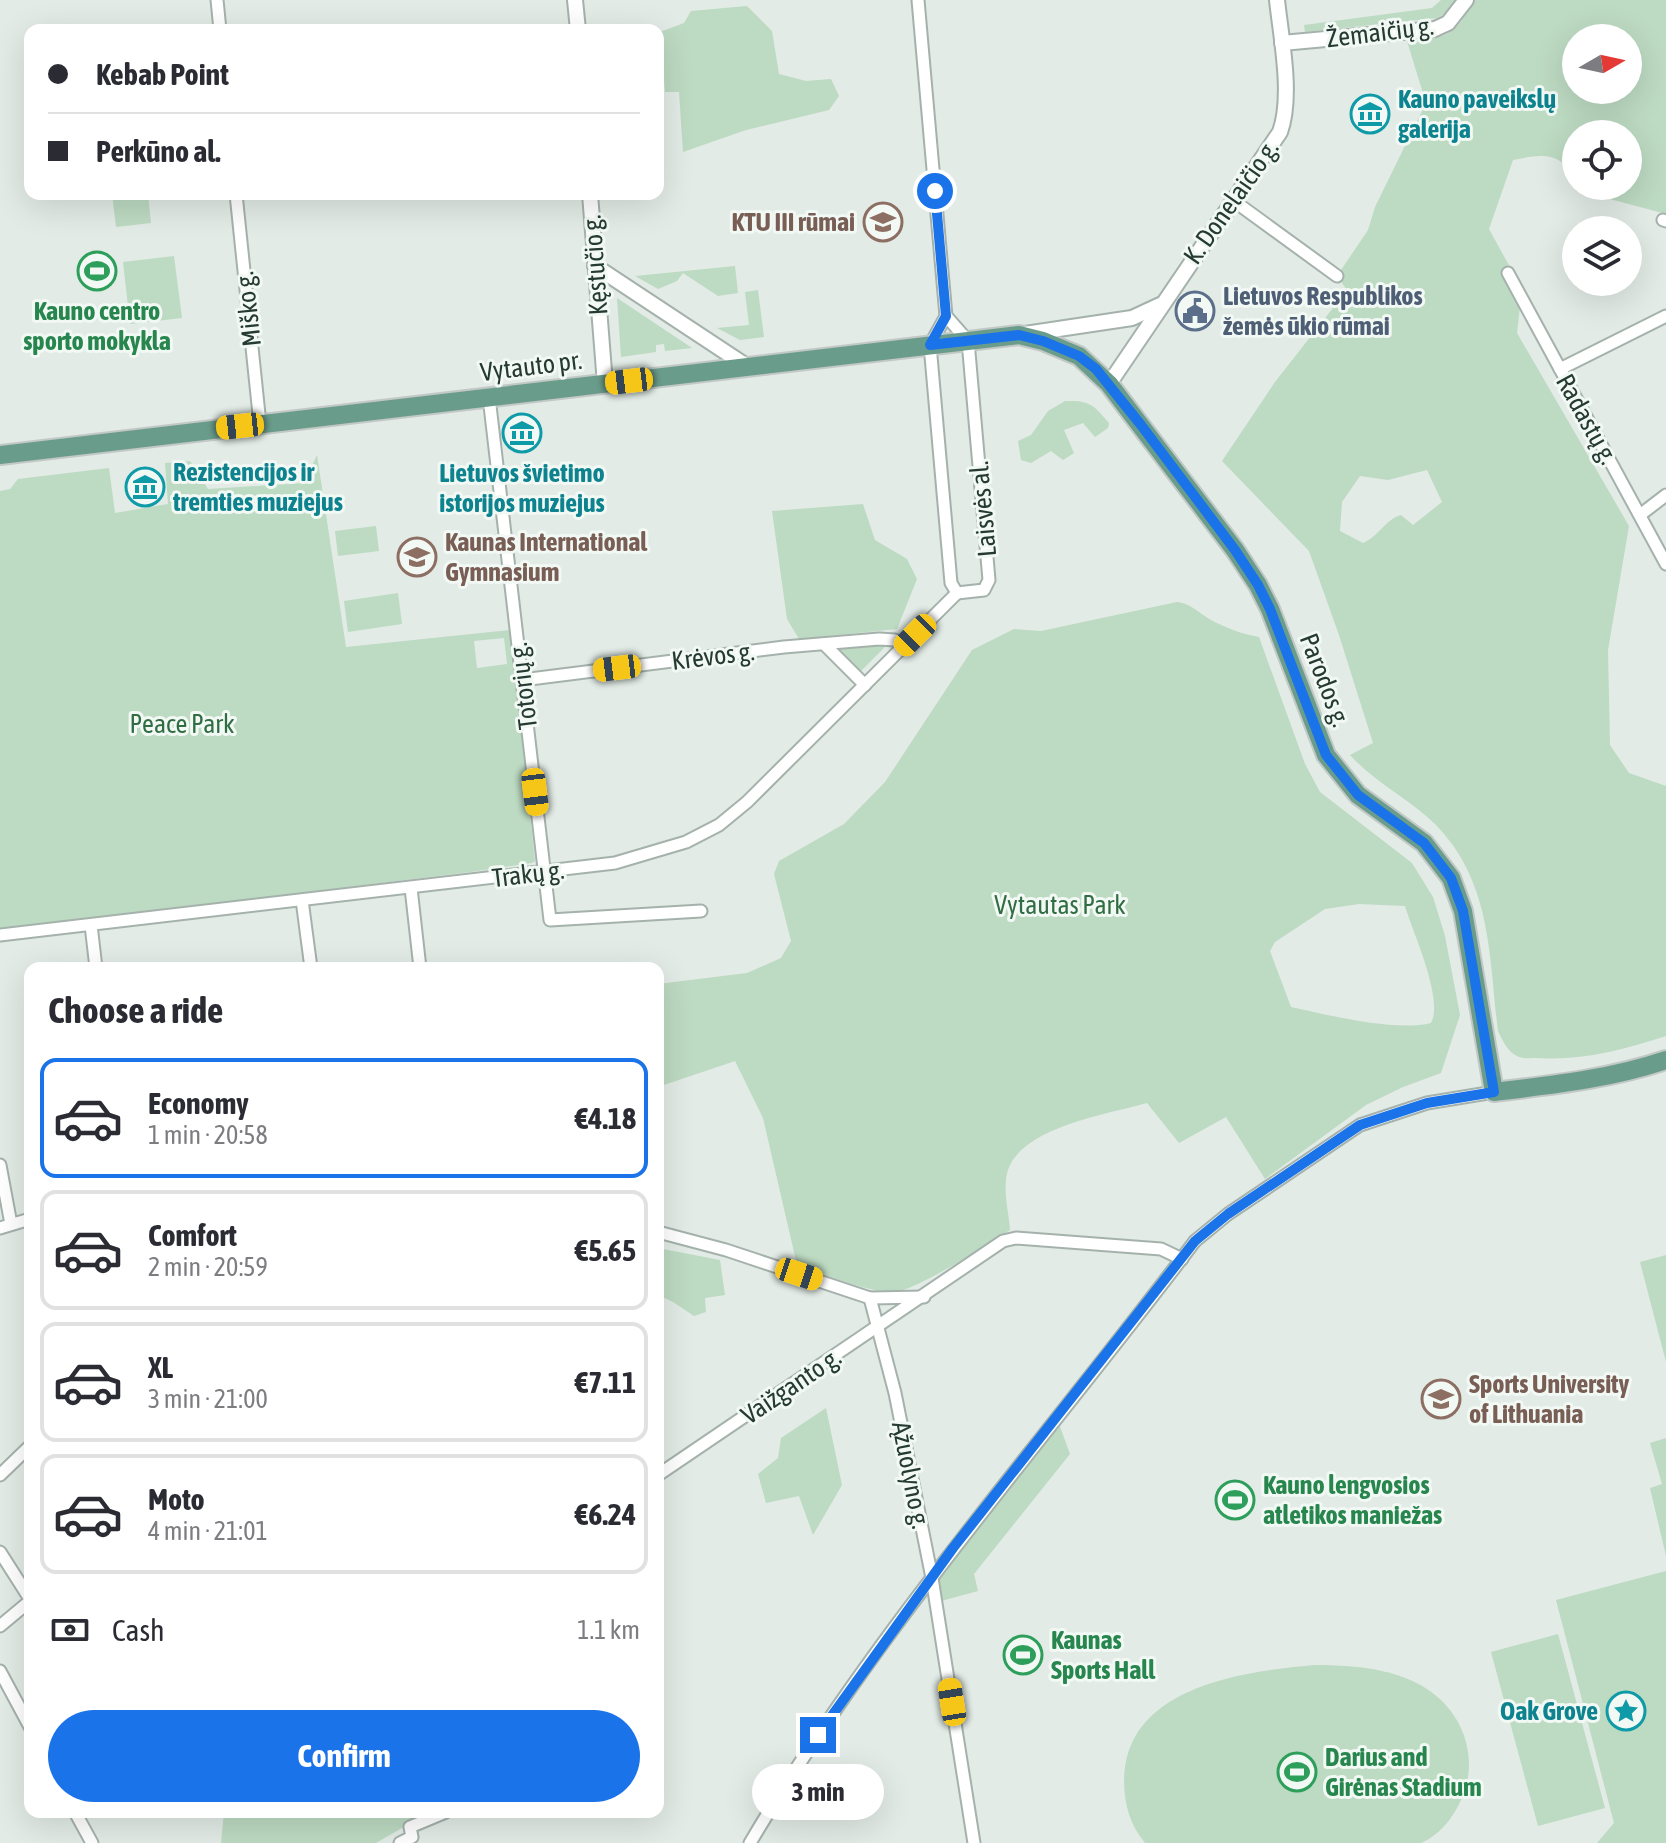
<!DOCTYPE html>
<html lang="en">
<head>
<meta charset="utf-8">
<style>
  body { margin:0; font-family:"Asap Condensed",sans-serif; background:#f7f7f7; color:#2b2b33; height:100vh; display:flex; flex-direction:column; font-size:30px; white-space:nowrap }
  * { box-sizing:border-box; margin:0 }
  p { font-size:26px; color:#7c7c81 }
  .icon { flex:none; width:44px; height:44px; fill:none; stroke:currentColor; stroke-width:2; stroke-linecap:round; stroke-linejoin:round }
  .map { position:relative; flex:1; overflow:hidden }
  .sheet { position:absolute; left:24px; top:962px; width:640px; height:856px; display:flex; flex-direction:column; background:#fff; border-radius:16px; box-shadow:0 8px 32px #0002 }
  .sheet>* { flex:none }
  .top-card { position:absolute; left:24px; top:24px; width:640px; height:176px; border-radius:16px; box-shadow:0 8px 32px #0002; display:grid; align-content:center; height:176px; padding:0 24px; background:#fff }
  .needle { width:52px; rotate:81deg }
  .fabs { position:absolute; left:1562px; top:24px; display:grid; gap:16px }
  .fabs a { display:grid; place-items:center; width:80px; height:80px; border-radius:50%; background:#fff; box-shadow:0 8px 32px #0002; font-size:40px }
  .end { position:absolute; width:36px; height:36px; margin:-18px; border:10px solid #1a73e8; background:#fff; box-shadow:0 0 0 4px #fff }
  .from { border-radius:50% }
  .bubble { position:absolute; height:56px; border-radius:28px; background:#fff; box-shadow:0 8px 32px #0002; font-size:26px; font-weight:700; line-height:56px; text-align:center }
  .car { position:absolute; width:24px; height:48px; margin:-24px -12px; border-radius:10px; box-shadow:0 0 6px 2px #0007; background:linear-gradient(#f5c518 24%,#345 0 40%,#f5c518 0 76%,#345 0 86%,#f5c518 0) }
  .top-card b { display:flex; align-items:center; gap:28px; height:76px; font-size:30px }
  .top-card b+b { border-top:2px solid #e1e1e2 }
  .top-card i { width:20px; height:20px; background:#2b2b33 }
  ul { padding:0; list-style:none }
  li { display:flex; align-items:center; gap:24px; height:120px; margin:0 16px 12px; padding:0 8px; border:4px solid #e1e1e2; border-radius:16px }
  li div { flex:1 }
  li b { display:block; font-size:30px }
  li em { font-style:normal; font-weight:700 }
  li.on { border-color:#1a73e8 }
  li>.icon { width:72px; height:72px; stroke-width:1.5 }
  h2 { padding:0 24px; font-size:36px; line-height:96px }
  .pay { display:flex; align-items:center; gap:20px; height:88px; padding:0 24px; font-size:30px }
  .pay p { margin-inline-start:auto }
  .action { display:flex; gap:16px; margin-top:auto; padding:16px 24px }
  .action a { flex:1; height:92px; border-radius:48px; background:#1a73e8; color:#fff; font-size:32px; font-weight:700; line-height:92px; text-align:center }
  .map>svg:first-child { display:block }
</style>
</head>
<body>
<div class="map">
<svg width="1666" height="1843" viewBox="0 0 1666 1843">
  <rect width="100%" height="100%" fill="#e2ebe6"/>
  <g fill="#bddac2" fill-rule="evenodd">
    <polygon points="1441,0 1456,0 1448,12 1437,18 1305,32 1304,25 1432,8"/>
    <path d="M 1473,0 L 1666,0 L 1666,214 L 1610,199 L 1588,186 L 1628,186 L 1628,134 L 1576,134 L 1576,178 C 1559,151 1541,154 1513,160 L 1489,229 L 1522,289 L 1517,333 L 1629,526 L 1608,650 L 1610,745 L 1629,773 L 1666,786 L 1666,1036 C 1623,1050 1581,1061 1536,1058 C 1530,1058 1522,1059 1517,1056 C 1507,1051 1503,1041 1498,1031 C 1489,956 1492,883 1436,825 C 1410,799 1375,783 1350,755 L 1373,743 L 1339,635 L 1309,551 L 1222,461 L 1275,382 L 1347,290 L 1337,276 L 1368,230 L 1375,207 L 1426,103 L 1407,41 C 1447,37 1455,38 1473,0 ZM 1576,38 L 1628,38 L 1628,90 L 1576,90 ZM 1427,470 L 1442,502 L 1413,525 L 1401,515 C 1386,519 1378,537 1363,543 L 1340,531 L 1342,502 L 1360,476 L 1388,480 Z"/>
    <polygon points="747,6 772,31 779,74 806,81 831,79 839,96 829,110 746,130 683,152 679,92 665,92 660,32 684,23 691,11"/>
    <polygon points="112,194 148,194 151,223 116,227"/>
    <polygon points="174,256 182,318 130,324 123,262"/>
    <polygon points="735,266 738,293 718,296 683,273 677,281 658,289 635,276"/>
    <polygon points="758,290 764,337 740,340 717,328 749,325 745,292"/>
    <polygon points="617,298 692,348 665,351 664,344 656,345 656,352 621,357"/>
    <path d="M 1065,401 C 1090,400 1094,405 1109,423 L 1108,428 L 1095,437 L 1083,423 L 1064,430 L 1074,453 L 1063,460 L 1051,451 L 1031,463 L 1021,460 L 1018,441 L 1031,435 L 1048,411 Z"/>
    <path d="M 317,455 L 346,647 L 511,630 L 535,861 L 532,863 L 470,872 L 0,930 L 0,491 L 10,489 L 18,479 L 109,468 L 115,513 L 168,504 L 165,463 L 190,461 L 208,489 L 304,483 ZM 504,638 L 507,664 L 477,668 L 474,641 Z"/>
    <polygon points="863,504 875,540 907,559 917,579 897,629 799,639 787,619 772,511"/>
    <polygon points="376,526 379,551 338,556 335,531"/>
    <polygon points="398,593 402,624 348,632 344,601"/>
    <path d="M 1177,602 C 1190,603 1199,613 1211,620 C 1226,628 1242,634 1259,637 L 1305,764 L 1320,792 L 1412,863 L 1433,897 L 1445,936 L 1460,1015 L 1441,1073 L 1403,1087 L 1366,1105 L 1265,1179 L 1226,1117 L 1179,1143 L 1147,1103 C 1106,1115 1010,1128 1006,1180 C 1004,1196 1009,1214 1010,1230 C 991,1243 913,1292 894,1292 C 865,1292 825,1274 797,1265 L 763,1118 L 735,1061 L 658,1087 L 658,984 L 747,973 L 781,958 L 791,941 L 774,874 L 779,861 L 844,824 L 885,782 L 972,650 L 1014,629 L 1041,631 ZM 1359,904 L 1405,906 C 1413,933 1444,999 1431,1023 C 1395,1032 1328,1015 1291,1007 L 1270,951 L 1275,942 L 1325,909 Z"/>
    <polygon points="881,644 886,646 860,672 840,651 840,648"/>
    <polygon points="658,1248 720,1260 725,1295 705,1298 706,1312 694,1316 673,1302 658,1295"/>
    <polygon points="1666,1255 1666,1362 1640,1262"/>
    <polygon points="826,1408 842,1485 813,1535 799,1496 766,1503 758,1474 778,1458 781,1438"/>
    <polygon points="1059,1424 1070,1454 974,1574 978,1591 941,1601 936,1579"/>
    <polygon points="1666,1438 1666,1556 1650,1488 1662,1484 1650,1443"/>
    <polygon points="1666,1571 1666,1843 1597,1843 1614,1823 1556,1600"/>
    <polygon points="1558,1634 1605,1808 1538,1826 1491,1652"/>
    <path d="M 1315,1665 C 1369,1665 1433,1672 1460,1726 C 1470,1747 1472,1771 1464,1793 C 1455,1815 1443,1833 1421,1843 L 1145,1843 C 1130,1825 1124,1804 1124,1780 C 1125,1687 1243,1671 1315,1665 Z"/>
    <polygon points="224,1812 430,1812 376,1843 221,1843"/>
  </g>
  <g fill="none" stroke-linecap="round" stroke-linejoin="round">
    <g stroke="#a5b2ac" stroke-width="15">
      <g id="minor">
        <polyline points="217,0 220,30"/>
        <polyline points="918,0 946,316 930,345 951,583 957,593"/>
        <polyline points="236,194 260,424"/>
        <polyline points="1234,201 1337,276"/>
        <polyline points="1663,220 1666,221"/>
        <polyline points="1508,273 1666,564"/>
        <polyline points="946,316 968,341 989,580 984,590 957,593"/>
        <polyline points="1560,369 1666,316"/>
        <polyline points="489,397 550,920 701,911"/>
        <polyline points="1640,515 1666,495"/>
        <polyline points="824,644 865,685"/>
        <polyline points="522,680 784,647 879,639 895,640 902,648"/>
        <polyline points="411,888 420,968"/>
        <polyline points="302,900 311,968"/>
        <polyline points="91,925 96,968"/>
        <polyline points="0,935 615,863 686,842 719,825 747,802 957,593"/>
        <polyline points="0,1165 11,1224"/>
        <polyline points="0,1228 30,1219"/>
        <polyline points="658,1232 726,1250 870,1298 924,1297"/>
        <polyline points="870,1298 895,1393 932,1578 974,1843"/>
        <polyline points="0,1475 30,1446"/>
        <polyline points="658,1475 1003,1241 1016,1238 1161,1249 1182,1259"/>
        <polyline points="0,1552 30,1599"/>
        <polyline points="0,1626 30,1601"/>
        <polyline points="0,1671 30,1727"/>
        <polyline points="75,1812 92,1843"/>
        <polyline points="400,1843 412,1837 410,1827 446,1812"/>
        <path d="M 750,1843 C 877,1628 1045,1440 1195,1241 L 1228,1214 L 1360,1125 L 1427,1103 L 1494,1092"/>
      </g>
    </g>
    <g stroke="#a5b2ac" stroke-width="18">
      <g id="tertiary">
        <polyline points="575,0 578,30"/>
        <polyline points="1282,43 1435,29 1448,23 1466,0"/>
        <polyline points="590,194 605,384"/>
        <polyline points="595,266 748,367"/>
        <polyline points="1025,334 1132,318 1160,305"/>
        <path d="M 1109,384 L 1280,132 C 1293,96 1281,38 1277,0"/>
      </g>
    </g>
    <g stroke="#c2c8c6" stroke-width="22">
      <path id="primary" d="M 0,455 L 1019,335 L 1043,341 L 1079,356 L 1109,384 L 1235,550 L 1258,585 L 1270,609 L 1326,755 L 1358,795 L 1424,843 L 1451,878 L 1463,911 L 1494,1092 C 1552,1085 1610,1079 1666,1060"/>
    </g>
    <use href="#minor" stroke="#fff" stroke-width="11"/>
    <use href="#tertiary" stroke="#fff" stroke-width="14"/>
    <use href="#primary" stroke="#6a9c8b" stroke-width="18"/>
  </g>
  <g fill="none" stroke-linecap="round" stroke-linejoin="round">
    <polyline stroke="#1a73e8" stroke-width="10" points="818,1735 953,1548 1195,1241 1228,1214 1360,1125 1427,1103 1494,1092 1463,911 1451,878 1424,843 1358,795 1326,755 1270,609 1258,585 1235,550 1141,425 1096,369 1079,356 1043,341 1019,335 930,345 946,316 935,191"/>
  </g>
  <defs>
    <g id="museum-ring" transform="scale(2)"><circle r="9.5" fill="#f2f8f4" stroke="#0f9aa8" stroke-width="1.5"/><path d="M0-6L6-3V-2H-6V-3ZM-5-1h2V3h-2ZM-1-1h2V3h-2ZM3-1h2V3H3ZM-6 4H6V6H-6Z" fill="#0f9aa8"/></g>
    <g id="university-ring" transform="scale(2)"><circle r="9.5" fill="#f2f8f4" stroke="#8d6e63" stroke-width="1.5"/><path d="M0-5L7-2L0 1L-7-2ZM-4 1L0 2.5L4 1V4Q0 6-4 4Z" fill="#8d6e63"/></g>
    <g id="stadium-ring" transform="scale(2)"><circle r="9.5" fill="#f2f8f4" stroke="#2e9e5b" stroke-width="1.5"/><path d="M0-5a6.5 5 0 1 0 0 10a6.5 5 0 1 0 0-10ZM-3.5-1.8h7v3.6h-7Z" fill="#2e9e5b"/></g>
    <g id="civic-ring" transform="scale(2)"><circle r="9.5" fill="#f2f8f4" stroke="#5c6f8a" stroke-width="1.5"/><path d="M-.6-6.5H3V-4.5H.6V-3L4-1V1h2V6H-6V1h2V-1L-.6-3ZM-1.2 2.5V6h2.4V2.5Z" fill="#5c6f8a"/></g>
    <g id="school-ring" transform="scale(2)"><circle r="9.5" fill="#f2f8f4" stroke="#8d6e63" stroke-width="1.5"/><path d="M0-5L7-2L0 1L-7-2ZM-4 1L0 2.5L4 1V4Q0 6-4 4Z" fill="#8d6e63"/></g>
    <g id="sight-ring" transform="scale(2)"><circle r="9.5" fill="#f2f8f4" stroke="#0f9aa8" stroke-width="1.5"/><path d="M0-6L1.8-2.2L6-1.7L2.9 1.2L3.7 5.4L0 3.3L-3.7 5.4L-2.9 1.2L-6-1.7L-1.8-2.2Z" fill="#0f9aa8"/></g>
  </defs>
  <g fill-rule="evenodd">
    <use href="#museum-ring" x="1370" y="114"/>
    <use href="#university-ring" x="883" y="222"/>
    <use href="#stadium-ring" x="97" y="271"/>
    <use href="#civic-ring" x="1195" y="311"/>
    <use href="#museum-ring" x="522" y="433"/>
    <use href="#museum-ring" x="145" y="487"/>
    <use href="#school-ring" x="417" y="557"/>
    <use href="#university-ring" x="1441" y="1399"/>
    <use href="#stadium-ring" x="1235" y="1500"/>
    <use href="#stadium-ring" x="1023" y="1655"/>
    <use href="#sight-ring" x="1626" y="1711"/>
    <use href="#stadium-ring" x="1297" y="1772"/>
  </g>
  <g text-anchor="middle" stroke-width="6" stroke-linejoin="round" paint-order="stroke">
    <g font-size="26" fill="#243a32" stroke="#f2f8f4">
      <text transform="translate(1380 32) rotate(-7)" y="9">Žemaičių g.</text>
      <text transform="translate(1231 202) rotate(-55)" y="9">K. Donelaičio g.</text>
      <text transform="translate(595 265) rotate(-94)" y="9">Kęstučio g.</text>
      <text transform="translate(248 309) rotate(-96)" y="9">Miško g.</text>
      <text transform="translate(531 366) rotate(-7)" y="9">Vytauto pr.</text>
      <text transform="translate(1587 419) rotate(61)" y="9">Radastų g.</text>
      <text transform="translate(983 509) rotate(-95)" y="9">Laisvės al.</text>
      <text transform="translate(713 656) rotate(-7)" y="9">Krėvos g.</text>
      <text transform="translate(1325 680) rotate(69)" y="9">Parodos g.</text>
      <text transform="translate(523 686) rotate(-97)" y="9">Totorių g.</text>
      <text transform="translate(528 874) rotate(-7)" y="9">Trakų g.</text>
      <text transform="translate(791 1386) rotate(-34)" y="9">Vaižganto g.</text>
      <text transform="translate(911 1475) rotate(79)" y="9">Ąžuolyno g.</text>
    </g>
    <g font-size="26" font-weight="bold" fill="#0d838f" stroke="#f2f8f4" text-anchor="start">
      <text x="1398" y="108">Kauno paveikslų<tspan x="1398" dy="30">galerija</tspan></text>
      <text x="173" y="481">Rezistencijos ir<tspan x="173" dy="30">tremties muziejus</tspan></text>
      <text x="522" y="482" text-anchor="middle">Lietuvos švietimo<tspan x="522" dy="30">istorijos muziejus</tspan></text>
      <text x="1598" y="1720" text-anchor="end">Oak Grove</text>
    </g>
    <g font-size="26" font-weight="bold" fill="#785e54" stroke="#f2f8f4" text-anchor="start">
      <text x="855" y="231" text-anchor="end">KTU III rūmai</text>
      <text x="445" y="551">Kaunas International<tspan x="445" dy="30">Gymnasium</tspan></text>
      <text x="1469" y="1393">Sports University<tspan x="1469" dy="30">of Lithuania</tspan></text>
    </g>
    <g font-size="26" font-weight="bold" fill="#4e5e75" stroke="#f2f8f4" text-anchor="start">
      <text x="1223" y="305">Lietuvos Respublikos<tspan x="1223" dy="30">žemės ūkio rūmai</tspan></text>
    </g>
    <g font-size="26" font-weight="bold" fill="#27864d" stroke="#f2f8f4" text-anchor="start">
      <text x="97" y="320" text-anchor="middle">Kauno centro<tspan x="97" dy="30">sporto mokykla</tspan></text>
      <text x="1263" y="1494">Kauno lengvosios<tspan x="1263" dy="30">atletikos maniežas</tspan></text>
      <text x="1051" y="1649">Kaunas<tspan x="1051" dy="30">Sports Hall</tspan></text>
      <text x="1325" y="1766">Darius and<tspan x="1325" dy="30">Girėnas Stadium</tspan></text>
    </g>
    <g font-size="26" fill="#316d43" stroke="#f2f8f4">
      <text x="182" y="733">Peace Park</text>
      <text x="1060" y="914">Vytautas Park</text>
    </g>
  </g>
</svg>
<div class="fabs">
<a><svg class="needle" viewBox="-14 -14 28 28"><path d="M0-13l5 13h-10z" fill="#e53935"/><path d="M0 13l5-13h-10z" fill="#7c7c81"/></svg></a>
<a><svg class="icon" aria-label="locate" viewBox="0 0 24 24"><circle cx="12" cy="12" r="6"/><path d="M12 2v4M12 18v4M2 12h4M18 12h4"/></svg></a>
<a><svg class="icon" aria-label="layers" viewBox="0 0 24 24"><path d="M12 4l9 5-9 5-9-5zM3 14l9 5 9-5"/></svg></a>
</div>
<i class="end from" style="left:935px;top:191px"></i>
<i class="end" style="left:818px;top:1735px"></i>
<div class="bubble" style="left:752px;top:1764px;width:132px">3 min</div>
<i class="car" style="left:629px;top:381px;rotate:263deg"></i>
<i class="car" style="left:240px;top:426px;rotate:264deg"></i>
<i class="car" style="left:915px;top:635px;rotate:225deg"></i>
<i class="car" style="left:617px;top:668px;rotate:263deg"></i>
<i class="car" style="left:535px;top:792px;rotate:173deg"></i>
<i class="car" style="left:799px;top:1274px;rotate:108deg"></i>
<i class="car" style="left:952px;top:1702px;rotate:351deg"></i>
<div class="top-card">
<b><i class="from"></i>Kebab Point</b>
<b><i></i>Perkūno al.</b>
</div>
<section class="sheet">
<h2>Choose a ride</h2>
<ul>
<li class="on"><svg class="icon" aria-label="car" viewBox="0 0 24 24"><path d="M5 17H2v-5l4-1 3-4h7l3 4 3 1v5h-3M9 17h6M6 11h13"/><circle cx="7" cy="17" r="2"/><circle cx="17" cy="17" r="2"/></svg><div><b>Economy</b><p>1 min · 20:58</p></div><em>€4.18</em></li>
<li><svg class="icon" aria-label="car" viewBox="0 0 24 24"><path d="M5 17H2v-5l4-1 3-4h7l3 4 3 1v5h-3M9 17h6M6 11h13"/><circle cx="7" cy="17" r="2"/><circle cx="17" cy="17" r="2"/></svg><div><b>Comfort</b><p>2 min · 20:59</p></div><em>€5.65</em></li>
<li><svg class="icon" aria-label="car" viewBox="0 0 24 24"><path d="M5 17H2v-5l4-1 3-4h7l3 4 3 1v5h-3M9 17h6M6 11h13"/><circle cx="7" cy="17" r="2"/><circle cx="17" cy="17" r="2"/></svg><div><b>XL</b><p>3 min · 21:00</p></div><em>€7.11</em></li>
<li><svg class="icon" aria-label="car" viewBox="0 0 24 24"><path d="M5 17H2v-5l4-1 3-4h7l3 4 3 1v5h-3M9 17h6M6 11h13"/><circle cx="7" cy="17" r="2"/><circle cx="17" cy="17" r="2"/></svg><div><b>Moto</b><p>4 min · 21:01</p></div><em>€6.24</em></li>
</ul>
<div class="pay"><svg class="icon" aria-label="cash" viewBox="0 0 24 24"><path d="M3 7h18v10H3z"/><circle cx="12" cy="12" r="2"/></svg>Cash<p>1.1 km</p></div>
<div class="action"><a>Confirm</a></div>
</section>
</div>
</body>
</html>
